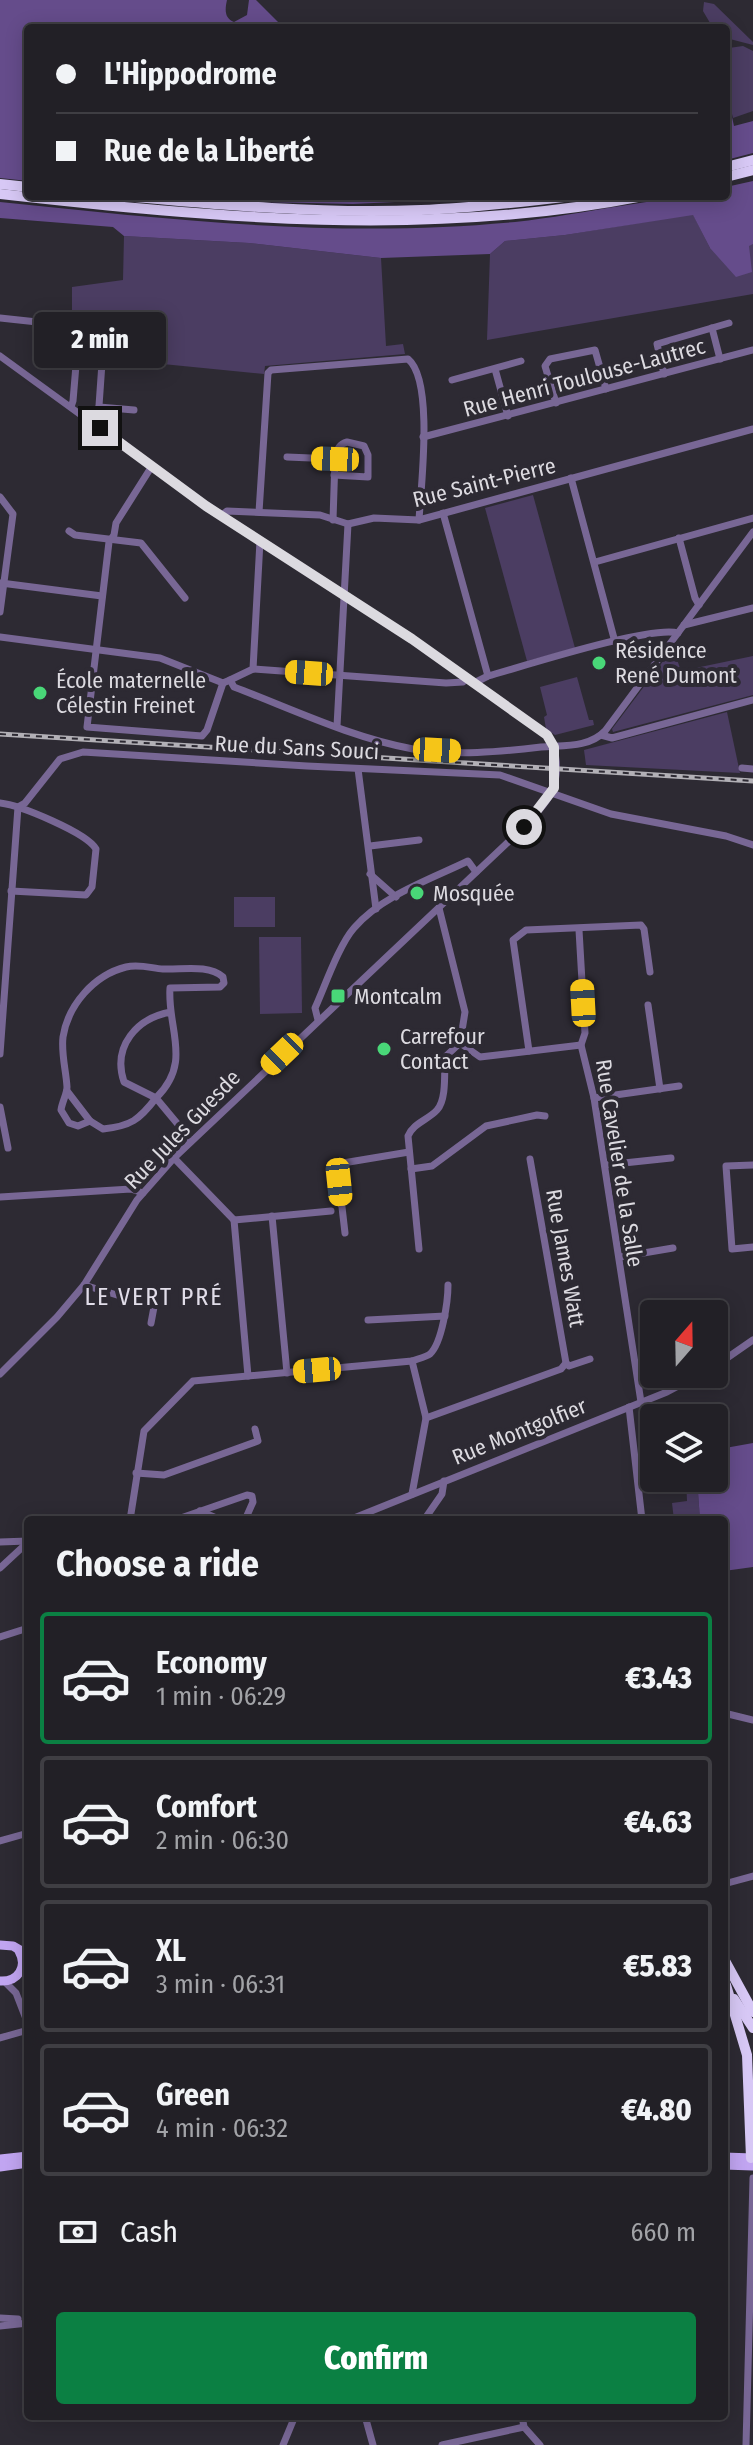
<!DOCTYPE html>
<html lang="en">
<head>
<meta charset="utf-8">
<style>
  body { margin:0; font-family:"Fira Sans Condensed",sans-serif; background:#2e2d32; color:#f1f3f6; height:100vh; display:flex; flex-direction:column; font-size:30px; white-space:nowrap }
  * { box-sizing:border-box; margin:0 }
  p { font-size:26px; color:#a2a3a7 }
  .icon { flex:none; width:44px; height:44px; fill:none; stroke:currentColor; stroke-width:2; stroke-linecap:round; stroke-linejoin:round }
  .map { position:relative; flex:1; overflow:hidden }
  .sheet { position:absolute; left:24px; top:1516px; width:704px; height:904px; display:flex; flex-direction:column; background:#222026; border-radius:8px; box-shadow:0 4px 20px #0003,0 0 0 2px #3f3e43 }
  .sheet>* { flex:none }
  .top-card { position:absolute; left:24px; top:24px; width:706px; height:176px; border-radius:8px; box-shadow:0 4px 20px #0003,0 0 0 2px #3f3e43; display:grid; align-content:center; height:176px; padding:0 32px; background:#222026 }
  .needle { width:52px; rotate:20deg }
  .tools { position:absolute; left:640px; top:1300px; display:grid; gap:16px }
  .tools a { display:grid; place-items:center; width:88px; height:88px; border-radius:8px; background:#222026; box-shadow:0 4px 20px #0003,0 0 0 2px #3f3e43; font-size:40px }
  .end { position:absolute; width:36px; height:36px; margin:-18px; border:10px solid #dcdae0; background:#111; box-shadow:0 0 0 4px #111 }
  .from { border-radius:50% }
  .bubble { position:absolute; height:56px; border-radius:8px; background:#222026; box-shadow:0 4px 20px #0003,0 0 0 2px #3f3e43; font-size:26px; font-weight:800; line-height:56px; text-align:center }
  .car { position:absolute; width:24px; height:48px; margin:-24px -12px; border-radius:10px; box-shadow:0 0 6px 2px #0007; background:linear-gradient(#f5c518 24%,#345 0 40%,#f5c518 0 76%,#345 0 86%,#f5c518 0) }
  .top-card b { display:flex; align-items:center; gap:28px; height:76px; font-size:30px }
  .top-card b+b { border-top:2px solid #3f3e43 }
  .top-card i { width:20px; height:20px; background:#f1f3f6 }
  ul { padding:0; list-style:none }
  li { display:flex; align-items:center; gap:24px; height:132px; margin:0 16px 12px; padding:0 16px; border:4px solid #3f3e43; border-radius:8px }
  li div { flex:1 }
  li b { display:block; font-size:30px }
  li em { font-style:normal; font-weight:800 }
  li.current { border-color:#0b8043 }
  li>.icon { width:72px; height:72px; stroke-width:1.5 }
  h2 { padding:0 32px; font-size:36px; line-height:96px }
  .pay { display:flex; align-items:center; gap:20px; height:88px; padding:0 32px; font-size:30px }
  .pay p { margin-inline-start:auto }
  .cta { display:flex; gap:16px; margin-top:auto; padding:16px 32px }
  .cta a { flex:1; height:92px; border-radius:8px; background:#0b8043; color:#fff; font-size:32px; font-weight:800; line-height:92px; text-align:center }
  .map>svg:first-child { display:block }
</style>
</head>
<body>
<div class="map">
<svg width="753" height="2445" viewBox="0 0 753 2445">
  <rect width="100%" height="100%" fill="#2d2a33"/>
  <g fill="#4b3d62">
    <polygon points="704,2 714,4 753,42 753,45 726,38 726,28 713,28 703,11"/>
    <polygon points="743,46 753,51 753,111 733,118 726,90 726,53 729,48"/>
    <polygon points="693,214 710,248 753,244 753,294 487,340 490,254 505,241 565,235"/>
    <polygon points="124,236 249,243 381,258 386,346 403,344 405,354 265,366 264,374 72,355 72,287 123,280"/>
    <polygon points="533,495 575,648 527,661 485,508"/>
    <polygon points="673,648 681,671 753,656 753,695 613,732 612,729"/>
    <polygon points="577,677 589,720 593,720 594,725 555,735 546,729 544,717 547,715 540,687"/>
    <polygon points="727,712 740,773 586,765 584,750"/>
    <rect x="234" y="897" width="41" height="30"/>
    <polygon points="301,937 302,1013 260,1014 259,937"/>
    <polygon points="686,1478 697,1478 700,1520 674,1520 672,1503 687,1501"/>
  </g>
  <g fill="#654c8b">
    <path d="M 0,0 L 227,0 C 225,9 224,18 234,22 L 247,15 L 249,0 L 256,0 L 284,28 L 28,28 L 28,181 L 0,178 Z"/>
    <polygon points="726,90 734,126 753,121 753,153 726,160"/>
    <path d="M 753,181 L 753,244 L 749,246 L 752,272 L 736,277 L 710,248 L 693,215 L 565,235 L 505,241 L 490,254 L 381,258 L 249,243 L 124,236 L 113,227 L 0,218 L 0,202 C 146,217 295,234 443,227 C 467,226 491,224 515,222 C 587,214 654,196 726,196 L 726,187 Z"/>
    <polygon points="206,196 520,196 353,204 264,202"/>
    <polygon points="753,1443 753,1567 724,1571 724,1520 700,1520 697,1478 714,1478 714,1450"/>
  </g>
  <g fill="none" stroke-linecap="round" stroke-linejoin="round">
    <g stroke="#786795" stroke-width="7">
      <polyline points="0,318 65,325"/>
      <polyline points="712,328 720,359"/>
      <path d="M 0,356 L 206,506 L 412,639 L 547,735 C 558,748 559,775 552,791 C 547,804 533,816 524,827 L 174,1158 L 137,1200 L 84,1285 L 57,1317 L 0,1374"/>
      <polyline points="495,369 508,416"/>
      <polyline points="664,374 657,344 729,323"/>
      <polyline points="452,380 521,361"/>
      <polyline points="556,403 545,366 550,359 595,350 606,389"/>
      <polyline points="71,407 73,401 76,365"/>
      <polyline points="99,407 134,410"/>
      <polyline points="96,425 98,420 102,363"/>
      <polyline points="423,437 753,350"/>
      <polyline points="287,457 335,459"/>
      <polyline points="152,466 116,523 114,535 109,542 87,727 202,736 207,730 223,683"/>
      <polyline points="571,478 615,642"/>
      <polyline points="0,497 13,514 0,612"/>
      <path d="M 259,512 L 268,373 L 271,370 L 408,359 C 434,380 421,486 419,520"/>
      <polyline points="443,513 488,676"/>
      <polyline points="221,516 227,511 320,515 348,524 374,518 419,520 753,429"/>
      <path d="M 333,520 L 335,459 C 336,451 339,444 347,442 L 364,446 L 368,455 L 368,477 L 334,475"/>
      <polyline points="69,531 75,535 141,543 185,598"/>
      <polyline points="679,538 695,598 699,605"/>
      <polyline points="595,562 753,518"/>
      <polyline points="1,583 102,596"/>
      <polyline points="684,625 753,608"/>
      <path d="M 0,637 L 160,658 L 223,683 L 230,680 L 234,687 C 292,709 352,738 413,749 C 455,756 500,752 541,747 C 563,745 589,748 605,731 L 753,532"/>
      <polyline points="253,669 446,683 463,682 467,678"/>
      <polyline points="230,680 253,669 260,541"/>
      <path d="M 474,683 L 488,676 C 524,666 651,625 678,633"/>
      <polyline points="337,726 348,524"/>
      <polyline points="601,735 612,738 753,700"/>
      <polyline points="742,768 753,769"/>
      <polyline points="358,769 376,909"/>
      <path d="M 0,803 C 20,805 87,833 96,849 L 92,887 L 86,895 L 11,891"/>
      <polyline points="370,846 419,840"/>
      <polyline points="370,874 396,897"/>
      <polyline points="579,930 585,1033 581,1045 594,1098 641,1402"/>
      <polyline points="648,1005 660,1089"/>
      <path d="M 171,1012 C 137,1018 112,1046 124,1082 L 156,1098 C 139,1120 131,1126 103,1129 L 90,1121 L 78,1126 L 69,1123 L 61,1110 C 62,1102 67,1094 67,1087 C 66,1070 61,1054 63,1037 C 68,1005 94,975 126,967 C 139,964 151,968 163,969 C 182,970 208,964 223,977 L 224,983 L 220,987 L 170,988 C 167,1029 193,1062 156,1098 L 191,1140"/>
      <path d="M 318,1020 L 315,1008 C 325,986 339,945 354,928 C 381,896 431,879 468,861 L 476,872"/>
      <polyline points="460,1043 480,1057 581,1045"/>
      <polyline points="529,1051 513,940 526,930 641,925 644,929 650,972"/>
      <polyline points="0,1054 18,807 25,803 60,759 83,752 307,766 500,775 611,814 726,836 753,845"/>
      <polyline points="67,1091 90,1121"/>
      <polyline points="594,1098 679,1086"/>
      <polyline points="0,1107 8,1148"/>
      <polyline points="174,1158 234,1220 331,1211"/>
      <polyline points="530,1159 566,1363"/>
      <polyline points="605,1165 671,1158"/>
      <polyline points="753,1165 726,1166 732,1249 753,1247"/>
      <polyline points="411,1169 432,1166 486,1126 537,1115 545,1116"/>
      <polyline points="0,1197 131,1189 143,1193"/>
      <polyline points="272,1216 287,1373"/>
      <polyline points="234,1220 248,1376"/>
      <polyline points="345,1233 337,1164 409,1152"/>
      <path d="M 419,1249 L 408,1136 C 413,1123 428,1120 437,1110 C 447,1099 444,1072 445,1057 L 460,1043 L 465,1012 L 439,908"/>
      <polyline points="620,1257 673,1248"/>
      <polyline points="84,1285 117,1295 146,1296 154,1307 151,1323"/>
      <polyline points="368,1320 445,1316"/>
      <polyline points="412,1361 426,1418 412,1494"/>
      <polyline points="714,1367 753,1340"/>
      <polyline points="629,1407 642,1520"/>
      <polyline points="426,1418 561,1369 566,1363 569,1366 590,1359"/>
      <polyline points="136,1473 164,1475 258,1441 255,1429"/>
      <polyline points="200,1511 221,1520"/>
      <path d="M 130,1520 L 144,1431 L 193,1381 L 412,1361 C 417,1359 426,1357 430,1354 C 442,1343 448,1301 448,1285"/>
      <polyline points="175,1520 247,1495 252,1496 253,1502 245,1520"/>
      <polyline points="349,1520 667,1392 701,1374"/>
      <polyline points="424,1520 442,1494 444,1481"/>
      <polyline points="0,1542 28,1541"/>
      <polyline points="0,1568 28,1542"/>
      <polyline points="0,1637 28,1628"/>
      <polyline points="724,1713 753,1720"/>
      <polyline points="0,1841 28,1833"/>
      <polyline points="724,1884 753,1876"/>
      <polyline points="4,1981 16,1993 28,2024"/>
      <polyline points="0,2038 28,2030"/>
      <polyline points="0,2318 18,2319"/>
      <polyline points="0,2326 28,2323"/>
      <polyline points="365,2416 373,2445"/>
      <polyline points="522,2416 524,2427 540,2445"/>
      <polyline points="283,2445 295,2416"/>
      <polyline points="442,2445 524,2427"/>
      <polyline points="746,2445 753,2178"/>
    </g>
    <g stroke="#c1a5f1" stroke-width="9">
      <polyline points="0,1945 13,1946 25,1953"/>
      <path d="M 0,1981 C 18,1982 28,1967 19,1951"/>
      <polyline points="724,2157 753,2158"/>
      <polyline points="0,2159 28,2156"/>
      <polyline points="724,2165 753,2166"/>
      <polyline points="0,2167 28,2163"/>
    </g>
    <g stroke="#d7c8f5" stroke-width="10">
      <polyline points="726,167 753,160"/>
      <polyline points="726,177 753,170"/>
      <polyline points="0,184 28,187"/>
      <path d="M 0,194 C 213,218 431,238 643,196"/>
      <path d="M 123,196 C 222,205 321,214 421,210 C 472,208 522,202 572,196"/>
      <polyline points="724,1959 753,2012"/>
      <polyline points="726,1985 747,2055 751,2158"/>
      <polyline points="734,1999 753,2028"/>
    </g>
    <g stroke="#b2b0b6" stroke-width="5">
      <polyline id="rail" points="0,734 753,781"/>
    </g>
    <use href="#rail" stroke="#2d2a33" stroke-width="2" stroke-dasharray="6" stroke-linecap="butt"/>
  </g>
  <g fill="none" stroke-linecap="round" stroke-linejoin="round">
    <polyline stroke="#dcdae0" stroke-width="10" points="100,428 206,506 412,639 547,735 554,747 554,788 524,827"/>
  </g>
  <g fill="#49d778" stroke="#2d2a33" stroke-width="3">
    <circle cx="599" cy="663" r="8"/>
    <circle cx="40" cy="693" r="8"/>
    <circle cx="417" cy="893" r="8"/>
    <rect x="330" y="988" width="16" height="16" rx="4"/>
    <circle cx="384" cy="1049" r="8"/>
  </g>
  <g text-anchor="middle" stroke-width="8" stroke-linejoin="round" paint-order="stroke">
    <g font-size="22" fill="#dcdae0" stroke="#2d2a33">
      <text transform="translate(584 377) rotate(-15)" y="8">Rue Henri Toulouse-Lautrec</text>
      <text transform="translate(484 482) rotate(-14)" y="8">Rue Saint-Pierre</text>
      <text transform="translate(297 747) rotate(3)" y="8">Rue du Sans Souci</text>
      <text transform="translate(182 1129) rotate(-46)" y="8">Rue Jules Guesde</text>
      <text transform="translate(620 1163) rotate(81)" y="8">Rue Cavelier de la Salle</text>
      <text transform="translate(566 1258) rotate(80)" y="8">Rue James Watt</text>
      <text transform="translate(519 1431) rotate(-22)" y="8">Rue Montgolfier</text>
    </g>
    <g font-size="22" fill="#dcdae0" stroke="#2d2a33" text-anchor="start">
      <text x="615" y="658">Résidence<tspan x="615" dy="25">René Dumont</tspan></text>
      <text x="56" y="688">École maternelle<tspan x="56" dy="25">Célestin Freinet</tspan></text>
      <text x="433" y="901">Mosquée</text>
      <text x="354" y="1004">Montcalm</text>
      <text x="400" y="1044">Carrefour<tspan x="400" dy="25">Contact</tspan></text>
    </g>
    <g font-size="24" letter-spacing="2" fill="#e1dde9" stroke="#2d2a33">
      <text x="154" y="1305">LE VERT PRÉ</text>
    </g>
  </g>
</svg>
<div class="tools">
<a><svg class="needle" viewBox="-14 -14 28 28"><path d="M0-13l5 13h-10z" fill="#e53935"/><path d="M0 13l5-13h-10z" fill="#a2a3a7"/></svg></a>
<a><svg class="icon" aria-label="layers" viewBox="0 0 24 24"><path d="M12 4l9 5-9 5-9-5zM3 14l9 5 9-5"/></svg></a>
</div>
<i class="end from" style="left:524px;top:827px"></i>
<i class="end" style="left:100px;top:428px"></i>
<div class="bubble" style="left:34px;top:312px;width:132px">2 min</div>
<i class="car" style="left:335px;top:459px;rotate:272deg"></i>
<i class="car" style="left:309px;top:673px;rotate:274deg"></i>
<i class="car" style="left:437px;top:750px;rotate:93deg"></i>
<i class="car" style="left:583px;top:1003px;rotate:357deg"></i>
<i class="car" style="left:282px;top:1054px;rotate:226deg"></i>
<i class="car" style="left:339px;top:1182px;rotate:174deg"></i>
<i class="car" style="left:317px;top:1370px;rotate:265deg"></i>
<div class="top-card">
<b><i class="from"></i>L'Hippodrome</b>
<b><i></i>Rue de la Liberté</b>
</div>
<section class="sheet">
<h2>Choose a ride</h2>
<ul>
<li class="current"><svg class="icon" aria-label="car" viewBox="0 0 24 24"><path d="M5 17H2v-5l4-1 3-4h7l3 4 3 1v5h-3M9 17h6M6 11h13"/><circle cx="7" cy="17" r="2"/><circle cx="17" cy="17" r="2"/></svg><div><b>Economy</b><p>1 min · 06:29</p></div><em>€3.43</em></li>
<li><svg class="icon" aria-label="car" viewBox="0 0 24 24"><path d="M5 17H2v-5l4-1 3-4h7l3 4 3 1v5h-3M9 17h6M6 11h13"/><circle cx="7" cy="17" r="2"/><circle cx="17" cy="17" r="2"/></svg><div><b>Comfort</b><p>2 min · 06:30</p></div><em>€4.63</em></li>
<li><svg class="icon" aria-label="car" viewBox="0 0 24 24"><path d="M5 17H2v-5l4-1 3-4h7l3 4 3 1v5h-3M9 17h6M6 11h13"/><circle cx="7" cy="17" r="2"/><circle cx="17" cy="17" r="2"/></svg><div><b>XL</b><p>3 min · 06:31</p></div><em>€5.83</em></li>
<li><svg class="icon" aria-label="car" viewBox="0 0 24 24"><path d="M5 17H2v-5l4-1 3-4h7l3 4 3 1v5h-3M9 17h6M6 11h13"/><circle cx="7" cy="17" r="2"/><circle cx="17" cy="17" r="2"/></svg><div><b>Green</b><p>4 min · 06:32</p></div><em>€4.80</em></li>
</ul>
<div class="pay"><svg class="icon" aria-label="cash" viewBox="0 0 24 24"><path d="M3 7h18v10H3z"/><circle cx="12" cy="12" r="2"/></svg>Cash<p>660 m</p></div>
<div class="cta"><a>Confirm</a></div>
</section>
</div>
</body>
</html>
